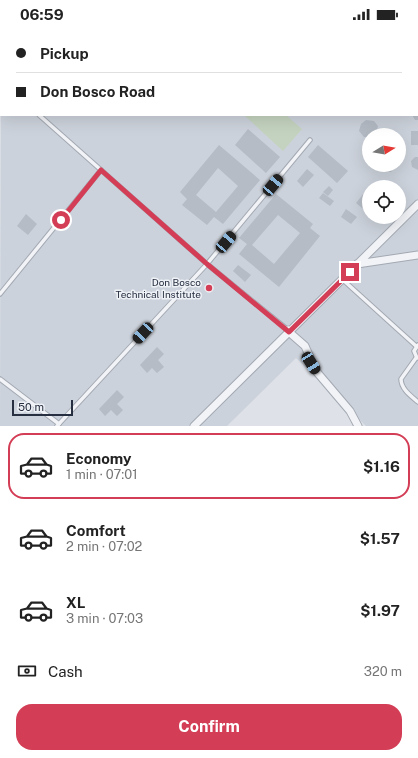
<!DOCTYPE html>
<html lang="en">
<head>
<meta charset="utf-8">
<style>
  body { margin:0; font-family:"Public Sans",sans-serif; background:#f2f2f2; color:#222; height:100vh; display:flex; flex-direction:column; font-size:15px; white-space:nowrap }
  * { box-sizing:border-box; margin:0 }
  p { font-size:13px; color:#767676 }
  .icon { flex:none; width:22px; height:22px; fill:none; stroke:currentColor; stroke-width:2; stroke-linecap:round; stroke-linejoin:round }
  .map { position:relative; height:398px; overflow:hidden }
  .sheet { display:flex; flex-direction:column; background:#fff; flex:1 }
  .sheet>* { flex:none }
  .banner { position:absolute; left:0px; top:0px; width:418px; height:88px; box-shadow:0 4px 16px #0002; display:grid; align-content:center; height:88px; padding:0 16px; background:#fff }
  .needle { width:26px; rotate:79deg }
  .fabs { position:absolute; left:362px; top:100px; display:grid; gap:8px }
  .fabs a { display:grid; place-items:center; width:44px; height:44px; border-radius:50%; background:#fff; box-shadow:0 4px 16px #0002; font-size:20px }
  .scale { position:absolute; left:12px; bottom:10px; width:61px; box-sizing:border-box; padding-left:4px; border:2px solid #273040; border-top:0; font-size:11px; line-height:14px; white-space:nowrap; color:#273040; -webkit-text-stroke:3px #eef1f6; paint-order:stroke }
  .end { position:absolute; width:18px; height:18px; margin:-9px; border:5px solid #d33e56; background:#fff; box-shadow:0 0 0 2px #fff }
  .from { border-radius:50% }
  .car { position:absolute; width:12px; height:24px; margin:-12px -6px; border-radius:5px; box-shadow:0 0 3px 1px #0007; background:linear-gradient(#222 24%,#8ab4d8 0 40%,#222 0 76%,#8ab4d8 0 86%,#222 0) }
  .banner b { display:flex; align-items:center; gap:14px; height:38px; font-size:15px }
  .banner b+b { border-top:1px solid #e0e0e0 }
  .banner i { width:10px; height:10px; background:#222 }
  ul { padding:7px 0 0; list-style:none }
  li { display:flex; align-items:center; gap:12px; height:66px; margin:0 8px 6px; padding:0 8px; border:2px solid transparent; border-radius:16px }
  li div { flex:1 }
  li b { display:block; font-size:15px }
  li em { font-style:normal; font-weight:700 }
  li.on { border-color:#d33e56 }
  li>.icon { width:36px; height:36px; stroke-width:1.5 }
  .pay { display:flex; align-items:center; gap:10px; height:44px; padding:0 16px; font-size:15px }
  .pay p { margin-inline-start:auto }
  .primary-button { display:flex; gap:8px; margin-top:auto; padding:8px 16px }
  .primary-button a { flex:1; height:46px; border-radius:16px; background:#d33e56; color:#fff; font-size:16px; font-weight:700; line-height:46px; text-align:center }
  .status { display:flex; justify-content:space-between; align-items:center; height:28px; padding:0 20px; background:#fff; direction:ltr }
  .status svg { height:11px; fill:currentColor }
  .map>svg:first-child { display:block }
</style>
</head>
<body>
<div class="status"><b>06:59</b><svg viewBox="0 0 49 12"><path d="M0 12V9h3v3zM5 12V6h3v6zM10 12V3h3v9zM15 12V0h3v12zM26 1h20v11H26zM47 4h2v5h-2z"/></svg></div>
<div class="map">
<svg width="418" height="398" viewBox="0 0 418 398">
  <rect width="100%" height="100%" fill="#dee2e8"/>
  <path fill="#ccd2db" fill-rule="evenodd" d="M 25,0 L 418,0 L 418,398 L 366,398 L 296,330 L 227,398 L 0,398 L 1,25 L 1,87 L 417,87 L 417,1 ZM 369,107 L 399,107 L 399,137 L 369,137 ZM 369,159 L 399,159 L 399,189 L 369,189 Z"/>
  <polygon fill="#c4d3bf" points="244,87 286,87 302,101 283,123"/>
  <g fill="#b5bcc5" fill-rule="evenodd">
    <polygon points="412,87 418,87 418,92 415,92"/>
    <polygon points="366,92 374,93 378,98 376,105 369,107 369,109 364,109 359,103 361,96"/>
    <polygon points="248,101 280,129 266,145 235,117"/>
    <polygon points="390,103 396,103 399,107 385,107"/>
    <rect x="411" y="103" width="7" height="14"/>
    <path d="M 219,117 L 260,152 L 223,196 L 214,189 L 207,197 L 182,177 L 187,171 L 180,164 ZM 218,140 L 238,158 L 216,184 L 196,167 Z"/>
    <polygon points="318,117 348,143 337,155 308,129"/>
    <polygon points="415,129 418,129 418,142 412,139 411,133"/>
    <polygon points="382,137 395,137 395,139 391,144 385,144"/>
    <polygon points="307,141 314,147 303,159 297,153"/>
    <polygon points="384,153 392,159 379,159"/>
    <polygon points="329,158 333,162 328,168 323,164"/>
    <polygon points="368,160 369,171 362,180 356,175"/>
    <polygon points="399,164 405,169 399,177"/>
    <polygon points="323,165 334,173 330,178 319,170"/>
    <path d="M 276,166 L 313,196 L 310,200 L 320,208 L 279,259 L 239,226 L 247,216 L 239,210 ZM 278,187 L 300,205 L 274,236 L 252,217 Z"/>
    <polygon points="346,181 357,189 351,196 341,189"/>
    <polygon points="26,186 37,196 28,207 17,198"/>
    <polygon points="238,237 251,247 245,254 233,243"/>
    <polygon points="157,319 164,326 158,332 164,339 157,345 152,340 147,345 140,337"/>
    <polygon points="117,362 124,369 117,376 123,382 117,388 111,382 105,388 99,381"/>
  </g>
  <g fill="none" stroke-linecap="round" stroke-linejoin="round">
    <g stroke="#a3a9b2" stroke-width="5.5">
      <g id="lane">
        <polyline points="0,52 1,53"/>
        <polyline points="39,87 207,236 288,302"/>
        <polyline points="342,251 416,318"/>
        <polyline points="0,266 101,142"/>
        <path d="M 416,330 L 401,351 C 401,361 411,368 418,374"/>
        <polyline points="417,330 414,323 418,317"/>
        <polyline points="0,351 59,396"/>
        <polyline points="57,398 207,236 310,112"/>
      </g>
    </g>
    <g stroke="#a3a9b2" stroke-width="9">
      <g id="street">
        <polyline points="11,1 12,0"/>
        <polyline points="0,12 1,11"/>
        <polyline points="357,236 418,227"/>
        <polyline points="288,302 289,304 418,176"/>
        <polyline points="194,398 289,304 305,318 316,343 350,383 358,398"/>
      </g>
    </g>
    <use href="#lane" stroke="#f1f3f7" stroke-width="3.5"/>
    <use href="#street" stroke="#f1f3f7" stroke-width="7"/>
  </g>
  <g fill="none" stroke-linecap="round" stroke-linejoin="round">
    <polyline stroke="#d33e56" stroke-width="5" points="61,192 101,142 207,236 289,304 350,244"/>
  </g>
  <circle fill="#d33e56" stroke="#eef1f6" stroke-width="1.5" cx="209" cy="260" r="4"/>
  <g text-anchor="middle" stroke-width="3" stroke-linejoin="round" paint-order="stroke">
    <g font-size="10" fill="#273040" stroke="#eef1f6" text-anchor="end">
      <text x="201" y="258">Don Bosco<tspan x="201" dy="12">Technical Institute</tspan></text>
    </g>
  </g>
</svg>
<div class="fabs">
<a><svg class="needle" viewBox="-14 -14 28 28"><path d="M0-13l5 13h-10z" fill="#e53935"/><path d="M0 13l5-13h-10z" fill="#767676"/></svg></a>
<a><svg class="icon" aria-label="locate" viewBox="0 0 24 24"><circle cx="12" cy="12" r="6"/><path d="M12 2v4M12 18v4M2 12h4M18 12h4"/></svg></a>
</div>
<div class="scale">50 m</div>
<i class="end from" style="left:61px;top:192px"></i>
<i class="end" style="left:350px;top:244px"></i>
<i class="car" style="left:273px;top:157px;rotate:40deg"></i>
<i class="car" style="left:226px;top:214px;rotate:40deg"></i>
<i class="car" style="left:143px;top:305px;rotate:223deg"></i>
<i class="car" style="left:311px;top:335px;rotate:148deg"></i>
<div class="banner">
<b><i class="from"></i>Pickup</b>
<b><i></i>Don Bosco Road</b>
</div>
</div>
<section class="sheet">
<ul>
<li class="on"><svg class="icon" aria-label="car" viewBox="0 0 24 24"><path d="M5 17H2v-5l4-1 3-4h7l3 4 3 1v5h-3M9 17h6M6 11h13"/><circle cx="7" cy="17" r="2"/><circle cx="17" cy="17" r="2"/></svg><div><b>Economy</b><p>1 min · 07:01</p></div><em>$1.16</em></li>
<li><svg class="icon" aria-label="car" viewBox="0 0 24 24"><path d="M5 17H2v-5l4-1 3-4h7l3 4 3 1v5h-3M9 17h6M6 11h13"/><circle cx="7" cy="17" r="2"/><circle cx="17" cy="17" r="2"/></svg><div><b>Comfort</b><p>2 min · 07:02</p></div><em>$1.57</em></li>
<li><svg class="icon" aria-label="car" viewBox="0 0 24 24"><path d="M5 17H2v-5l4-1 3-4h7l3 4 3 1v5h-3M9 17h6M6 11h13"/><circle cx="7" cy="17" r="2"/><circle cx="17" cy="17" r="2"/></svg><div><b>XL</b><p>3 min · 07:03</p></div><em>$1.97</em></li>
</ul>
<div class="pay"><svg class="icon" aria-label="cash" viewBox="0 0 24 24"><path d="M3 7h18v10H3z"/><circle cx="12" cy="12" r="2"/></svg>Cash<p>320 m</p></div>
<div class="primary-button"><a>Confirm</a></div>
</section>
</body>
</html>
